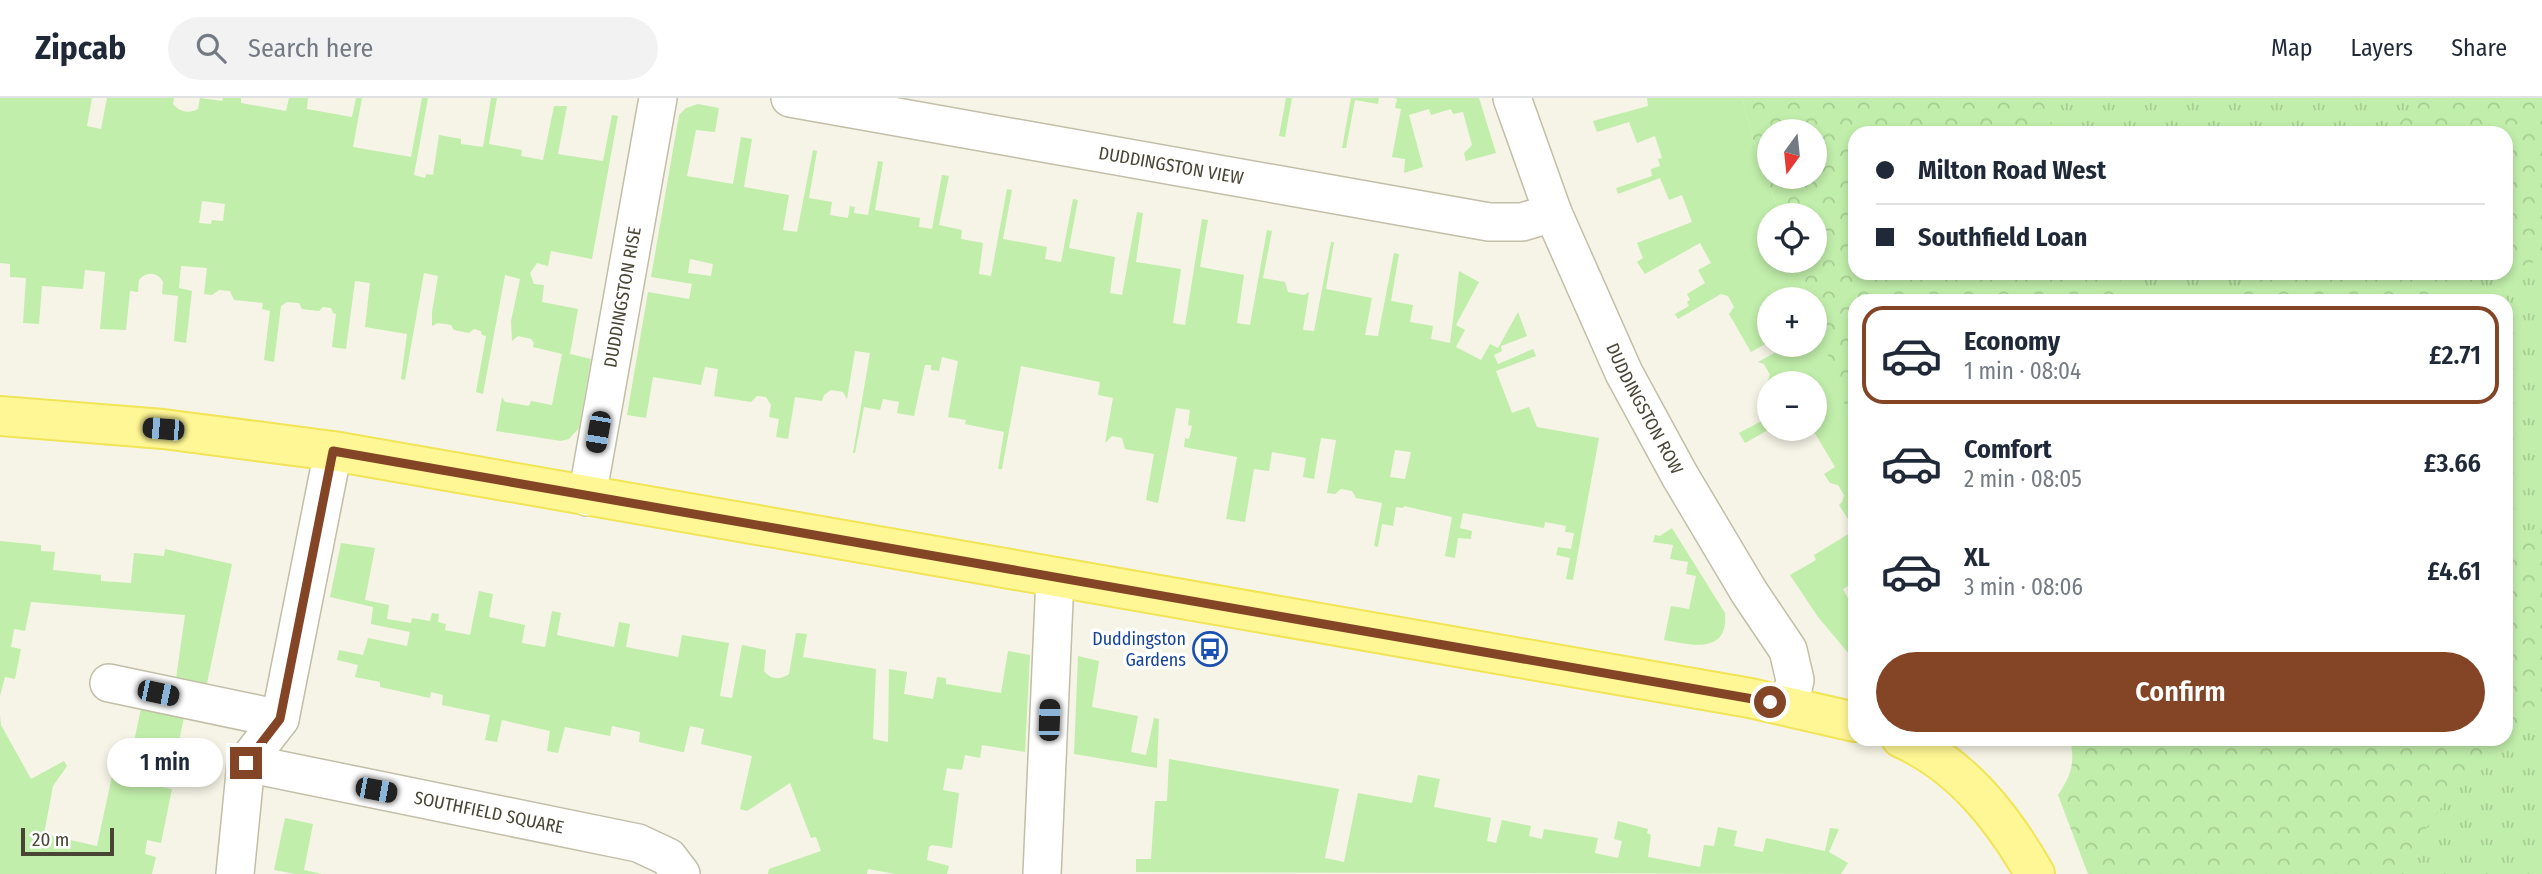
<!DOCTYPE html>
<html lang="en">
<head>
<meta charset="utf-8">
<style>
  body { margin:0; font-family:"Fira Sans Condensed",sans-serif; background:#f2f2f3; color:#1f2937; height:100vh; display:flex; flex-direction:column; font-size:26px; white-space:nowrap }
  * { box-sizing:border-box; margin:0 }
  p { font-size:23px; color:#747a83 }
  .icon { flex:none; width:38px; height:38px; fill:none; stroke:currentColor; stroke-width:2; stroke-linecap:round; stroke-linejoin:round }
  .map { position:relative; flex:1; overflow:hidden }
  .sheet { position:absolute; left:1848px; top:196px; width:665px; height:452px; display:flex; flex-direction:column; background:#fff; border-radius:21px; box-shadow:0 4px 10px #0003 }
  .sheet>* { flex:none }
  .banner { position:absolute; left:1848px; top:28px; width:665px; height:154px; border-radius:21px; box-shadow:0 4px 10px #0003; display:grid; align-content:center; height:154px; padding:0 28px; background:#fff }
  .needle { width:46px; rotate:195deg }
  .tools { position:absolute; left:1757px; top:21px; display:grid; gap:14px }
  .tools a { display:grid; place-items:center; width:70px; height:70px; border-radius:50%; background:#fff; box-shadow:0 4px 10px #0003; font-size:35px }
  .scale { position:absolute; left:21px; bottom:18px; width:93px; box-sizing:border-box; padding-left:7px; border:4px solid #494534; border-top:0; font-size:19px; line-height:24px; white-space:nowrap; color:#494534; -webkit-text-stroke:5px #fff; paint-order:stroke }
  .end { position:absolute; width:32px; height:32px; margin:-16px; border:9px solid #844527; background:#fff; box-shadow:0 0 0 4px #fff }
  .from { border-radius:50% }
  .bubble { position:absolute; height:49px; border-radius:24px; background:#fff; box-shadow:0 4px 10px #0003; font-size:23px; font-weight:600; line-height:49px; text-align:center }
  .car { position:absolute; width:21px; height:42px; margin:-21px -10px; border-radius:9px; box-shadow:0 0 5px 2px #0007; background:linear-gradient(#222 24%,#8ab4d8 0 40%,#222 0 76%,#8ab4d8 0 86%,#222 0) }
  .banner b { display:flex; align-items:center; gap:24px; height:66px; font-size:26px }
  .banner b+b { border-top:2px solid #e0e1e3 }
  .banner i { width:18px; height:18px; background:#1f2937 }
  ul { padding:12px 0 0; list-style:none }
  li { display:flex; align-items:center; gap:21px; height:98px; margin:0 14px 10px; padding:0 14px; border:4px solid transparent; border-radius:21px }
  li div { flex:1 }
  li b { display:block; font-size:26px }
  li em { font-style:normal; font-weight:600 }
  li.on { border-color:#844527 }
  li>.icon { width:63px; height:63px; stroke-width:1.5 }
  .action { display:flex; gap:14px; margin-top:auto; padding:14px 28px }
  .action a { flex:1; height:80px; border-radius:42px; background:#844527; color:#fff; font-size:28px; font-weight:600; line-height:80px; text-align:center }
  header { display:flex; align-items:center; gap:42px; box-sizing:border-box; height:98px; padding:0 35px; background:#fff; border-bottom:2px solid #e0e1e3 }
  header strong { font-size:33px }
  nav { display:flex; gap:38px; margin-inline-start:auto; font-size:24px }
  .search { width:490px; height:63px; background:#f2f2f3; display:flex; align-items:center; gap:18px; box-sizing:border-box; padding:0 24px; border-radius:38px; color:#747a83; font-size:26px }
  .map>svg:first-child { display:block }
</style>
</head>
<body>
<header>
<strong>Zipcab</strong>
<div class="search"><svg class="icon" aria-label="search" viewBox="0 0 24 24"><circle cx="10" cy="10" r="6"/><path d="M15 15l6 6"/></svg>Search here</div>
<nav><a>Map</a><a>Layers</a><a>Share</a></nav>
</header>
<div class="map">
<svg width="2542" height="776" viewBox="0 0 2542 776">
  <defs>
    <pattern id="grass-tufts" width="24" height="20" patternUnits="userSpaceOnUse" patternTransform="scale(1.75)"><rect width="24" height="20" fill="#c1eeaa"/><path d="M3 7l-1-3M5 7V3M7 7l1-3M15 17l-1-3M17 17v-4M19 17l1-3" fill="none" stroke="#a7cd93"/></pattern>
    <pattern id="forest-crowns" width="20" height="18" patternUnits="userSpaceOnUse" patternTransform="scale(1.75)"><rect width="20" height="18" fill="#c1eeaa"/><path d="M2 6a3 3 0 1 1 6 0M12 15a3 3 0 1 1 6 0" fill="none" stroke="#a7cd93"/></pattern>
  </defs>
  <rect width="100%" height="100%" fill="#f5f4e6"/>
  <path fill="url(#grass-tufts)" fill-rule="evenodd" d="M 1750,0 L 2542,0 L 2542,776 L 2088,776 L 2079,641 L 2506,640 L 2506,203 L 1815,201 L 1815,33 L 1769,33 ZM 1855,35 L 2506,35 L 2506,175 L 1855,175 Z"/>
  <g fill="url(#forest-crowns)" fill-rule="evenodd">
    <path d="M 1742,0 L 2041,0 L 2055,35 L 1855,35 L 1855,175 L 2117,175 L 2130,203 L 1855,203 L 1855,338 L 1815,221 L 1815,201 L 1808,201 L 1795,163 L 1815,163 L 1815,117 L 1780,117 L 1753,41 ZM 1769,33 L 1815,33 L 1815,79 L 1769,79 Z"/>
    <polygon points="2424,0 2542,0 2542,161 2506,174 2506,35 2390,35"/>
    <polygon points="2254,175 2502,175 2420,203 2223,203"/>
    <polygon points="2542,429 2542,601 2506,636 2506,439"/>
    <path d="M 2070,641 L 2070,640 L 2502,641 L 2464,678 L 2393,776 L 2088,776 L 2058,697 C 2072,676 2075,665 2070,641 Z"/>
  </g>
  <g fill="#c1eeaa" fill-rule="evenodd">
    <path d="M 0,0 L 92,0 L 87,28 L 101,31 L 107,0 L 174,0 L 173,6 C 180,14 188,16 198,11 L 200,0 L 222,3 L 223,0 L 241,0 L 241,5 L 286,13 L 289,0 L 308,0 L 307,11 L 352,19 L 356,0 L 362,0 L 353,49 L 411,59 L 422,0 L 428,0 L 414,77 L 425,80 L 426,76 L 433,77 L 439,37 L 461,41 L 461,46 L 483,49 L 491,0 L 497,0 L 489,46 L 522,52 L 521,58 L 543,62 L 554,8 L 567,8 L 558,56 L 603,63 L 612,17 L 618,18 L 592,161 L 551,153 L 548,168 L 537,165 L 530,175 L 534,186 L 544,187 L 542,204 L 578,211 L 570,256 L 591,261 L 579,330 L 569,341 L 561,343 L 496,333 L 502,299 L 505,304 L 529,308 L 531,303 L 552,307 L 562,256 L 533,249 L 534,245 L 531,241 L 518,238 L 512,243 L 511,223 L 520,181 L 505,177 L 483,296 L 476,294 L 486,238 L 482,237 L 481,233 L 474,231 L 469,235 L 454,232 L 451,227 L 438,225 L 432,228 L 432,214 L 438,178 L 424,175 L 405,282 L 401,281 L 407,236 L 365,229 L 370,185 L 355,183 L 346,251 L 332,249 L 336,216 L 333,215 L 331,210 L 323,209 L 319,213 L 302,211 L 299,205 L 287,204 L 281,208 L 274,264 L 264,262 L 270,213 L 262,211 L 263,205 L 234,202 L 230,193 L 219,192 L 212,197 L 204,196 L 207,170 L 181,168 L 179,190 L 192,193 L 186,245 L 174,243 L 178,198 L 162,196 L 163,184 C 158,174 146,173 139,182 L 138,194 L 130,193 L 126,232 L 100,231 L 105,174 L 85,172 L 83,191 L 42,188 L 39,226 L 23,225 L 26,180 L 10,179 L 10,166 L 0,165 ZM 202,103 L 225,106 L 223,123 L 212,122 L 211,126 L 199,125 Z"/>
    <polygon points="1286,0 1292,0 1285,39 1279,38"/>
    <polygon points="1351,0 1379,0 1378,6 1355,2 1346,50 1342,50"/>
    <polygon points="1394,0 1479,0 1496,55 1466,63 1464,55 1472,47 1463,14 1453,16 1451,11 1431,17 1429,11 1409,17 1423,69 1404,75 1405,61 1392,59 1401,11 1395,10 1397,1"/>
    <polygon points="1647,0 1742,0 1753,41 1780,117 1769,117 1769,163 1795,163 1808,201 1769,201 1769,244 1751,254 1729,216 1734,209 1728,198 1721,196 1678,221 1675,216 1689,208 1687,204 1690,202 1687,196 1705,185 1698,172 1711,165 1700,145 1645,176 1637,164 1643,160 1637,145 1692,124 1682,97 1669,102 1660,80 1618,96 1616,90 1652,78 1651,71 1660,68 1658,61 1662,60 1655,38 1637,45 1629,24 1597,34 1593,23 1648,8"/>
    <path d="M 698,6 L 719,10 L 715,34 L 696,32 L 687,78 L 733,86 L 741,39 L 752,41 L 744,89 L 789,97 L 783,132 L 797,134 L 813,52 L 817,53 L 809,100 L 832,104 L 830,117 L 848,120 L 850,108 L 855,109 L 854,115 L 868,117 L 878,63 L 883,64 L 875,112 L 920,120 L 919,129 L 932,131 L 942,77 L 949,78 L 939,127 L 962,132 L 961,141 L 983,145 L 979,176 L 991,178 L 1007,91 L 1012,92 L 1003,141 L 1047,149 L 1045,161 L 1061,164 L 1073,101 L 1078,102 L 1069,150 L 1115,159 L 1110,195 L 1122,197 L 1137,114 L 1143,115 L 1136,164 L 1181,171 L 1173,225 L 1185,227 L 1202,121 L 1208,122 L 1200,169 L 1244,177 L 1237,225 L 1250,227 L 1267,132 L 1272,133 L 1263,180 L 1285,184 L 1288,194 L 1304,197 L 1309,194 L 1303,232 L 1314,233 L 1331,144 L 1334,144 L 1326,191 L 1372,200 L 1365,237 L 1378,238 L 1394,155 L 1399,156 L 1391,203 L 1413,207 L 1410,224 L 1433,228 L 1431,241 L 1450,245 L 1459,173 L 1479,184 L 1456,227 L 1465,232 L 1456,249 L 1481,262 L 1490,246 L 1498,250 L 1518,214 L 1527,238 L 1501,248 L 1502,253 L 1494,257 L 1498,266 L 1533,251 L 1536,258 L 1496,273 L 1512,315 L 1529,309 L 1537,329 L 1599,340 L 1573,482 L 1566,481 L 1570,460 L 1556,457 L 1558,449 L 1571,451 L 1574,435 L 1565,434 L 1566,428 L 1545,424 L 1544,430 L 1463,415 L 1460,430 L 1472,433 L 1471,441 L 1458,440 L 1455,460 L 1445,458 L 1452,419 L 1404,408 L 1403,410 L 1396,409 L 1393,428 L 1382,426 L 1378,449 L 1374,448 L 1382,405 L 1356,400 L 1352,393 L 1341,391 L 1335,396 L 1327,395 L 1336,342 L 1321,340 L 1314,381 L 1303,379 L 1306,360 L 1272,354 L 1269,373 L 1254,371 L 1245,424 L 1226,421 L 1237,359 L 1184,349 L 1185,340 L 1189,341 L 1192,328 L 1188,327 L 1190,312 L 1176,310 L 1158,405 L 1146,402 L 1154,356 L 1125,351 L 1122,340 L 1112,338 L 1105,345 L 1113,300 L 1098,297 L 1100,284 L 1021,268 L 1002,371 L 998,371 L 1004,334 L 965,326 L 966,322 L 948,319 L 958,263 L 942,259 L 939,273 L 931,272 L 931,267 L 925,267 L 914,318 L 897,315 L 899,304 L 883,301 L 880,312 L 864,309 L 855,355 L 853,355 L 870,255 L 855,253 L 847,301 L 843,294 L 831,292 L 824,297 L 822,303 L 795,299 L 788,341 L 776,339 L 779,321 L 769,319 L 771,307 L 766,299 L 757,298 L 751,304 L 714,298 L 718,271 L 705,269 L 701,287 L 653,279 L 646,320 L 627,317 L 648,194 L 689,201 L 692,186 L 651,179 L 679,17 L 686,10 ZM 690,161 L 713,166 L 711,178 L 688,175 ZM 1395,352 L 1411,354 L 1405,381 L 1390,379 Z"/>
    <polygon points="1821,237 1855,338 1855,465 1848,469 1855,484 1843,491 1855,514 1855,563 1818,519 1790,477 1816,462 1814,457 1855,432 1839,407 1842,404 1844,397 1838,387 1830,385 1824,376 1835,369 1813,332 1798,341 1797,339 1799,331 1815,331 1815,285 1769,285 1769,292 1766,286 1770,277 1764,266 1758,264 1789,247 1815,247 1815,239"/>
    <polygon points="1769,319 1770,331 1745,345 1739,335"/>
    <path d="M 1672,430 L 1725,515 C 1729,557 1690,547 1664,542 L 1671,508 L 1689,511 L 1696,478 L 1686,476 L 1688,464 L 1670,461 L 1673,447 L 1653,444 L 1655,437 L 1660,438 Z"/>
    <polygon points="0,443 41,447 41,453 55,454 53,472 101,477 101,483 131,485 134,455 164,458 165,451 232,466 205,595 175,588 185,517 31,504 25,533 14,531 11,549 21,551 15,581 5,579 0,598"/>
    <path d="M 341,445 L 375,450 L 365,502 L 389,507 L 387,521 L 411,525 L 412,520 L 430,523 L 432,515 L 439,516 L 438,524 L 446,526 L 445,532 L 470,537 L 479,493 L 493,496 L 489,519 L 525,527 L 522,545 L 545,549 L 552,513 L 561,515 L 557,537 L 614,549 L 619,524 L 630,526 L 626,549 L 678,559 L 682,537 L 729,545 L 720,598 L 732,600 L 742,547 L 766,552 L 764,573 C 771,582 781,582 789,576 L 796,535 L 807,536 L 803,559 L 876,571 L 873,641 L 888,644 L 889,571 L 907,574 L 904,596 L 933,601 L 937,579 L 946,580 L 946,586 L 1001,595 L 1008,553 L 1030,557 L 1025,654 L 982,647 L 980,660 L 965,657 L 962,672 L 947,670 L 943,692 L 959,695 L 952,750 L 932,747 L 929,749 L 927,762 L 949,768 L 947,776 L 895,776 L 868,771 L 867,776 L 768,776 L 769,771 L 821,753 L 816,739 L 811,740 L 790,685 L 747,713 L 740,711 L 752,658 L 701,646 L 704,631 L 690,628 L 684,654 L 682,654 L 639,644 L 640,634 L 612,628 L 610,638 L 565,629 L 558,655 L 547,653 L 550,633 L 502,622 L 497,644 L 485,642 L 490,617 L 442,607 L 443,597 L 431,594 L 430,600 L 380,589 L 380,584 L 355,579 L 358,567 L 337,562 L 339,552 L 363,557 L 368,540 L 407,548 L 410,534 L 371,526 L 373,509 L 330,499 Z"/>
    <polygon points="1078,558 1099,563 1092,609 1138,618 1131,654 1146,657 1154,620 1159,621 1157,670 1074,656"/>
    <polygon points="142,606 185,614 172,677 160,675 157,688 172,691 161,745 147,742 145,756 156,759 152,776 0,776 0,617 1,627 31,681 64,663 67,668 53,688 44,736 97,748 115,664 129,667"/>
    <polygon points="1169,661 1339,691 1325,760 1344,764 1358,695 1412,705 1418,677 1440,681 1434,709 1491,720 1487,743 1496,745 1502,722 1531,728 1529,738 1542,741 1544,731 1598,740 1595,755 1618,760 1622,743 1614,741 1618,723 1648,731 1647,735 1651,737 1648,759 1700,769 1704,747 1714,748 1718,729 1737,733 1734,748 1763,754 1766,740 1825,753 1830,730 1839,731 1829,754 1848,765 1841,776 1136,774 1136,761 1151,761 1155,703 1167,703"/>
    <polygon points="285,720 313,726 304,772 322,776 295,776 274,772"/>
  </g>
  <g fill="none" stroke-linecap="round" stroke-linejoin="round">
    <g stroke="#c2bea7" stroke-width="40">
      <g id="minor">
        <path id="s1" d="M 790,0 L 1489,124 L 1522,124 L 1553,115"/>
        <path id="s2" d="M 1512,0 L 1553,115 L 1624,275 L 1680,378 L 1749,494 L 1788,552 L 1795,582 L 1789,608"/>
        <path id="s3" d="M 587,399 L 658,0"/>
        <polyline points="109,585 280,621"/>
        <path id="s4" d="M 246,665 L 638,745 L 668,759 L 681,776"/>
        <polyline points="235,776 246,665 280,621 333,353"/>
        <polyline points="1042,776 1055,480"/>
      </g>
    </g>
    <g stroke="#f2e457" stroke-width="42">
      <g id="major">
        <polyline points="0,318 163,331 333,353 1750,600 1855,624"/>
        <path d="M 1901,640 C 1962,667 2003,720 2035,776"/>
      </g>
    </g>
    <use href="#minor" stroke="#fff" stroke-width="37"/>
    <use href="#major" stroke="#fff795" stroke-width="38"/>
  </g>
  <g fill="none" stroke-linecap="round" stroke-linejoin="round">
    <polyline stroke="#844527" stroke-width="9" points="246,665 280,621 333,353 1770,604"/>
  </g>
  <defs>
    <g id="bus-ring" transform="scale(1.75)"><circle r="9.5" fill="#fff" stroke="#1a4fb4" stroke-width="1.5"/><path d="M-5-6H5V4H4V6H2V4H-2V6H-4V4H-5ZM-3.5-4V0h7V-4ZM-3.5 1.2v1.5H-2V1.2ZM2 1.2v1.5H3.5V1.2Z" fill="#1a4fb4"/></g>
  </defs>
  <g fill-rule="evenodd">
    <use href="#bus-ring" x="1210" y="551"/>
  </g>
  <g text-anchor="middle" stroke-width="7" stroke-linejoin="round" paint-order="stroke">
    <g font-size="18" fill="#494534" stroke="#fff">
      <text dy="6" stroke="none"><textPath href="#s1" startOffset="387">DUDDINGSTON VIEW</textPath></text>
      <text dy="6" stroke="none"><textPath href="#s3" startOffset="203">DUDDINGSTON RISE</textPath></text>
      <text dy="6" stroke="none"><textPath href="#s2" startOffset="338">DUDDINGSTON ROW</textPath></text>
      <text dy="6" stroke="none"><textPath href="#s4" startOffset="248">SOUTHFIELD SQUARE</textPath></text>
    </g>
    <g font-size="18" fill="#164399" stroke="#fff" text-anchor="end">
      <text x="1186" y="547">Duddingston<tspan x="1186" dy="21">Gardens</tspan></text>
    </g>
  </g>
</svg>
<div class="tools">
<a><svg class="needle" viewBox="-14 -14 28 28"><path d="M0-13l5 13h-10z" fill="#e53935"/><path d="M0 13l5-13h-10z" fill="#747a83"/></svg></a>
<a><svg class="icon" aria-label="locate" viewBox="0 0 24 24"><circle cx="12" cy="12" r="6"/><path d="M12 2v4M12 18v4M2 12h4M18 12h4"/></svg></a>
<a>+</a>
<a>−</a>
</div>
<div class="scale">20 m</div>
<i class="end from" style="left:1770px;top:604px"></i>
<i class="end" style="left:246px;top:665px"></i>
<div class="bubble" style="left:107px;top:640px;width:116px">1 min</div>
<i class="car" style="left:163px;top:331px;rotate:275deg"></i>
<i class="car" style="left:598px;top:334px;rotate:190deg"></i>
<i class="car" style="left:158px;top:595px;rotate:102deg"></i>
<i class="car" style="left:1049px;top:622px;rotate:2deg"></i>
<i class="car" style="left:376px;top:692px;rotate:101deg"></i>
<div class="banner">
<b><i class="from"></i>Milton Road West</b>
<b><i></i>Southfield Loan</b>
</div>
<section class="sheet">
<ul>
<li class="on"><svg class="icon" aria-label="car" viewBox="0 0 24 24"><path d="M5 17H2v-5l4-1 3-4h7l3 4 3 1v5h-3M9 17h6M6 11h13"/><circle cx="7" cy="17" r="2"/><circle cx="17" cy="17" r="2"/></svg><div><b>Economy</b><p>1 min · 08:04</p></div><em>£2.71</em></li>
<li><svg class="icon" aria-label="car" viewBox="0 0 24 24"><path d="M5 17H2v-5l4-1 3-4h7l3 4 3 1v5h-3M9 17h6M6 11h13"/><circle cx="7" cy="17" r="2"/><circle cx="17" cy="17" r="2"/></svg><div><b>Comfort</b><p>2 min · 08:05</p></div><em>£3.66</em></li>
<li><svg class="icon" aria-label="car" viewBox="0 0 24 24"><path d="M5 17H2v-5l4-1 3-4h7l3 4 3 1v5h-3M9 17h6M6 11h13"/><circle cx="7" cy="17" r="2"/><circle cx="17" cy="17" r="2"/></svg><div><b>XL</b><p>3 min · 08:06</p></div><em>£4.61</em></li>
</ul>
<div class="action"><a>Confirm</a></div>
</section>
</div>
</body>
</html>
